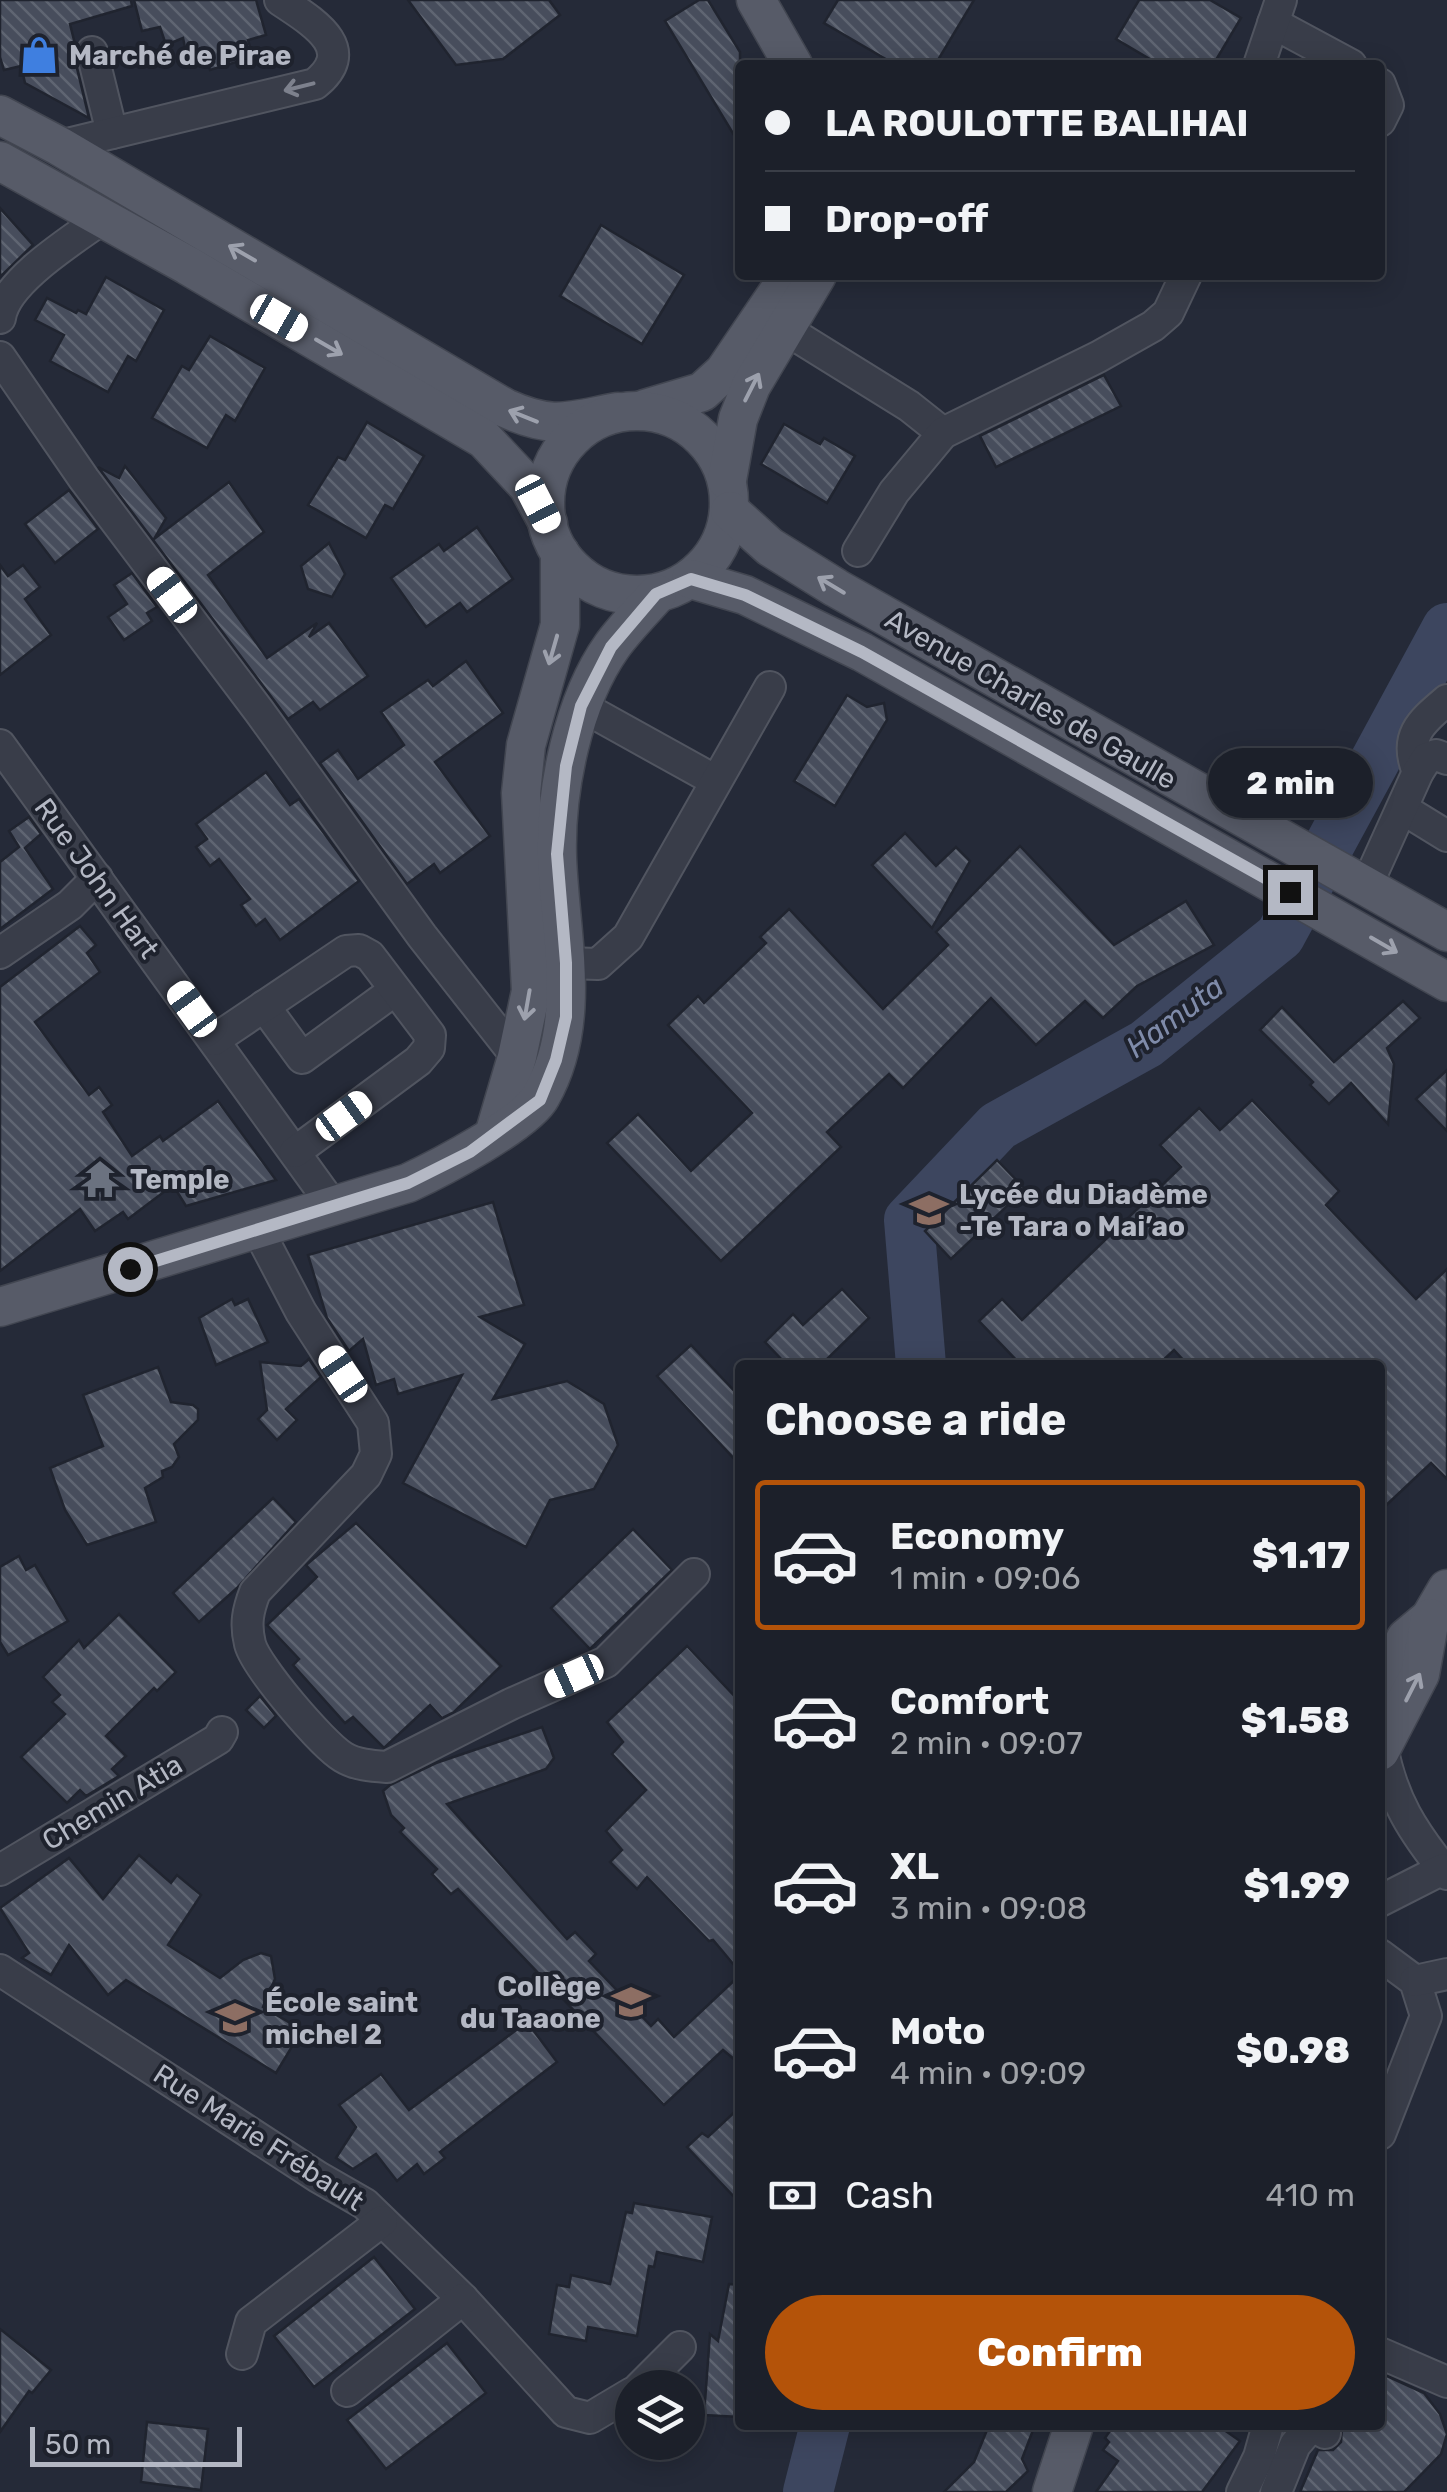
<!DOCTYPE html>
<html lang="en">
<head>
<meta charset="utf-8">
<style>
  body { margin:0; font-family:Rubik,sans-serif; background:#292d36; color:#f1f3f6; height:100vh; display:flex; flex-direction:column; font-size:38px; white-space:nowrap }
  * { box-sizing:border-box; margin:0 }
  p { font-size:32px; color:#a0a3a8 }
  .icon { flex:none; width:55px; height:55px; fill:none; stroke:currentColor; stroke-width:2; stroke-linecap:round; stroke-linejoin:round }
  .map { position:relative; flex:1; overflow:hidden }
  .drawer { position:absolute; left:735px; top:1360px; width:650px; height:1070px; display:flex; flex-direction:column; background:#1c202a; border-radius:10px; box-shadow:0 5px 25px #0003,0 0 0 2px #3a3e47 }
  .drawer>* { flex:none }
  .guide { position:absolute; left:735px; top:60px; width:650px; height:220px; border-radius:10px; box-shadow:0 5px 25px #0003,0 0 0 2px #3a3e47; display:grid; align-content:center; height:220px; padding:0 30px; background:#1c202a }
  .tools { position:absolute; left:615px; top:2370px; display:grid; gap:20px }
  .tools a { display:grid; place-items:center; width:90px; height:90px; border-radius:50%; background:#1c202a; box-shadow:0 5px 25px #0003,0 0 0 2px #3a3e47; font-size:50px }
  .scale { position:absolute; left:30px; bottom:25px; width:212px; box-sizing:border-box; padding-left:10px; border:5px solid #b4b8c4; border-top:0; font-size:28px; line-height:35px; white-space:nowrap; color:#b4b8c4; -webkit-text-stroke:8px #1e222d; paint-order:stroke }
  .end { position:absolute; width:45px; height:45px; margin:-22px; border:12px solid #b4b8c4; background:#111; box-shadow:0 0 0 5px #111 }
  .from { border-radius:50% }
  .bubble { position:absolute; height:70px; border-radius:35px; background:#1c202a; box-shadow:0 5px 25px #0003,0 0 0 2px #3a3e47; font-size:32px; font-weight:800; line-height:70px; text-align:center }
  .car { position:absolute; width:30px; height:60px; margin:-30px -15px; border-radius:12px; box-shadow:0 0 8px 2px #0007; background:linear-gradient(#fff 24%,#345 0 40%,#fff 0 76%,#345 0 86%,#fff 0) }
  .guide b { display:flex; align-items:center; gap:35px; height:95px; font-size:38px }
  .guide b+b { border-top:2px solid #3a3e47 }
  .guide i { width:25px; height:25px; background:#f1f3f6 }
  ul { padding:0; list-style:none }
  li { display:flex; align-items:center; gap:30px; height:150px; margin:0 20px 15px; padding:0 10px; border:5px solid transparent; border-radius:10px }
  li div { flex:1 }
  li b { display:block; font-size:38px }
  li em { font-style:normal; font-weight:800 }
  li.selected { border-color:#b45309 }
  li>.icon { width:90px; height:90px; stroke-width:1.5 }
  h2 { padding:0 30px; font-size:45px; line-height:120px }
  .pay { display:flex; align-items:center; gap:25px; height:110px; padding:0 30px; font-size:38px }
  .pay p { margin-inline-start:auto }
  .button { display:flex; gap:20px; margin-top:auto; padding:20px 30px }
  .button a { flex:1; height:115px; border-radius:60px; background:#b45309; color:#fff; font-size:40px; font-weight:800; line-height:115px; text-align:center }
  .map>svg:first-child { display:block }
</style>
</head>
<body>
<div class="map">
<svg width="1447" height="2492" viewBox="0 0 1447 2492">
  <defs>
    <pattern id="building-back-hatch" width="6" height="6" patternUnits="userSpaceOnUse" patternTransform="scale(2.5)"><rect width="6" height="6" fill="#474d5c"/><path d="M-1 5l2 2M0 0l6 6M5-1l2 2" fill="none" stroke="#5f6572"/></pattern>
  </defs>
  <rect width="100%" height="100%" fill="#252a38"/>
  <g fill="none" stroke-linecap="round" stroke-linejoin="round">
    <g stroke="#3d465f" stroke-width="50">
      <polyline points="921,1365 909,1220 998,1126 1146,1044 1280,936 1447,628"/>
      <polyline points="808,2492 825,2425"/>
    </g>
  </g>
  <g fill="url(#building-back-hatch)" stroke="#20242f" stroke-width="2.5">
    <polygon points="0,0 131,0 132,6 70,24 75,44 74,56 89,118 25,83 21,66 4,70 0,57"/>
    <polygon points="134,0 256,0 266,35 248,40 253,57 210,70 204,53 187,57 183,38 166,45 160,27 142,31"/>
    <polygon points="408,0 549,0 560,15 503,59 456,65"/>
    <polygon points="699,0 708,0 740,52 740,145 665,21"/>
    <polygon points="838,0 974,0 935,65 896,65 824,23"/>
    <polygon points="1139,0 1210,0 1241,18 1213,65 1160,65 1116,39"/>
    <polygon points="0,208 33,245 0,277"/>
    <polygon points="601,225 684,275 642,344 560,296"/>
    <polygon points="106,277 164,310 136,361 128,356 108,392 50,361 64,335 35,320 47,298 76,313 78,310 86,314"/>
    <polygon points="210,336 265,368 235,421 226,415 207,448 152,418 182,366 189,370"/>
    <polygon points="1104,375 1121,406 996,467 980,436"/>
    <polygon points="367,422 424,456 393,509 385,505 366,538 308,505 338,457 345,460"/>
    <polygon points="784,424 820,444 824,438 855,456 827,503 761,464"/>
    <polygon points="125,466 166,518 154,539 229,482 264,532 208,575 267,658 317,623 309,637 329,623 368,676 320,710 313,702 288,719 98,467 119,478"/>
    <polygon points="69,490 98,529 55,563 25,524"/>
    <polygon points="477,527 513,579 467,612 460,603 426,627 391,578 439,544 444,551"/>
    <polygon points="329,543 345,574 332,597 308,589 301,566"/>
    <polygon points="0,565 8,576 23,565 40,587 25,599 51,635 0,675"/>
    <polygon points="132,573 157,607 147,613 152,621 124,640 108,617 127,604 114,585"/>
    <polygon points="466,661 503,713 435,762 490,836 440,873 434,864 407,884 320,763 338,750 358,779 404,745 381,712 428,680 433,686"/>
    <polygon points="847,695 867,707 884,703 887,720 835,806 794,781"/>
    <polygon points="266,772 290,805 299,799 359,881 280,940 265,919 256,926 241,905 250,899 219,859 210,866 196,847 207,839 196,824"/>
    <polygon points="29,817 41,834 25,848 53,889 0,929 0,862 19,847 9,831"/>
    <polygon points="905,833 936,866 956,847 970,861 932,928 872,865"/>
    <polygon points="1020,846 1114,945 1186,901 1214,945 1137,986 1103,1018 1085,1001 1036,1045 991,998 903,1088 889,1074 827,1132 841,1147 721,1261 607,1143 638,1114 691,1171 752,1113 668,1025 698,996 704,1003 766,943 760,937 789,909 883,1009 948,945 936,932"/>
    <polygon points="80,926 96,945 87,953 100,972 35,1022 89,1095 99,1087 112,1105 103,1112 132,1156 160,1136 163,1141 218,1101 276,1180 186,1206 173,1185 128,1219 123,1212 95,1231 80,1209 0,1271 0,987"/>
    <polygon points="1403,1001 1420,1018 1387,1048 1394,1064 1388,1124 1351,1083 1329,1104 1310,1085 1313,1082 1260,1030 1282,1007 1334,1062"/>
    <polygon points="1447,1070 1447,1131 1416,1099"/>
    <polygon points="1252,1100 1339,1191 1326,1205 1416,1299 1447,1269 1447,1479 1431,1463 1380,1511 1380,1365 1188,1365 1174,1350 1158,1365 1021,1365 979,1321 1002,1299 1022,1320 1181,1167 1160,1145 1199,1108 1220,1130"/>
    <polygon points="997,1160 1025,1189 951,1259 925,1231"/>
    <polygon points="493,1202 524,1305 480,1317 525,1344 493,1399 567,1381 604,1404 618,1445 594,1489 550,1500 526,1547 403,1483 462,1375 398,1394 394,1379 376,1385 363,1339 349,1351 327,1318 308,1255"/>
    <polygon points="842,1289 869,1318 821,1365 787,1365 765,1342 793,1314 803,1325"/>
    <polygon points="232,1299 235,1305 248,1299 268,1342 216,1365 199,1318"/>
    <polygon points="691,1345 740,1397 740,1465 657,1376"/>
    <polygon points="309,1359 321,1377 286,1409 297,1420 277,1440 258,1419 267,1410 260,1362 301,1366"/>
    <polygon points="158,1367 171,1402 193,1405 198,1409 198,1420 174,1444 179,1457 172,1467 162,1471 163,1477 145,1488 156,1522 87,1545 65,1510 50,1468 103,1446 83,1395"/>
    <polygon points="273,1498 296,1522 237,1588 199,1622 173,1593"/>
    <polygon points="356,1523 501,1666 454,1712 442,1718 430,1705 384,1748 353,1717 345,1723 293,1665 299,1659 267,1625 317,1577 306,1565"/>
    <polygon points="633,1529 672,1570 590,1649 551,1608"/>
    <polygon points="19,1556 26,1570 35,1565 68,1621 8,1655 0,1642 0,1567"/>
    <polygon points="119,1614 176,1672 157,1691 154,1688 106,1736 126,1756 112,1769 119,1776 86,1796 80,1790 67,1803 21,1757 65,1714 52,1702 60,1695 43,1677 79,1640 84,1648"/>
    <polygon points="687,1646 740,1702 740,1972 713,1940 709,1941 647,1877 637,1889 610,1862 622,1850 606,1831 646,1790 612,1754 623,1742 607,1722"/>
    <polygon points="260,1696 276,1716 264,1728 246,1710"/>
    <polygon points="542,1727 554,1758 546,1769 447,1804 567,1939 575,1932 596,1954 589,1961 651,2026 658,2019 674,2037 740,1975 740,2064 723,2050 664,2105 458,1889 451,1894 432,1874 437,1869 400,1832 404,1828 391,1815 383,1791 390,1785 436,1763"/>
    <polygon points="139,1855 171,1883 177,1875 201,1895 168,1945 220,1978 243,1960 261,1953 271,1956 275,1979 263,2007 302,2030 276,2073 126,1980 108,1995 69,1945 51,1975 22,1958 29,1953 0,1908 69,1858 103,1899"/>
    <polygon points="527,2022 557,2062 440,2152 445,2158 424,2174 417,2164 397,2181 376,2154 353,2169 336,2158 356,2127 339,2105 381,2074 409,2110"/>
    <polygon points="740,2107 740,2203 687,2147 702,2133 708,2137"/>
    <polygon points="634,2203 712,2217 703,2262 657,2252 654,2267 649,2266 637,2336 588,2327 586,2341 549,2334 557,2285 569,2287 571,2275 610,2284 626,2212 632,2213"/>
    <polygon points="374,2257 415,2309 314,2387 274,2336"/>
    <polygon points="729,2284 740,2285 740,2417 704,2415 710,2334 718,2341"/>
    <polygon points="0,2329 51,2370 32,2393 29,2391 0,2432"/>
    <polygon points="447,2343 486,2393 386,2469 347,2420"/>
    <polygon points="1387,2376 1424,2393 1440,2414 1447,2434 1441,2454 1404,2492 1300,2492 1318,2450 1333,2450 1341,2442 1342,2425 1380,2425 1380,2377"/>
    <polygon points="147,2422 208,2429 201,2490 141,2482"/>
    <polygon points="989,2425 1035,2425 1022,2459 1028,2471 1006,2492 944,2492 974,2462"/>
    <polygon points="1114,2425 1217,2425 1240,2441 1202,2492 1096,2492 1118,2461 1103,2450 1109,2442 1105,2438"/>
  </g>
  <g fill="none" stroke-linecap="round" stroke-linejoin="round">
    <g stroke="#515560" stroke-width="34">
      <g id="minor">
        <polyline points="1273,23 1351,65"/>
        <polyline points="92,52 112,133"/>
        <polyline points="1259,65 1281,0"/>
        <polyline points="1380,84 1388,105 1380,121"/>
        <path d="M 59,146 L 315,84 C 360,48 311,21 280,0"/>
        <path d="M 0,318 C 5,281 74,239 103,218"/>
        <polyline points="785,329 909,406 943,433"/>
        <polyline points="0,357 84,479 259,711 422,936 517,1057"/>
        <polyline points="858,551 894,492 943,433 1098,357 1153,326 1168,313 1186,275"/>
        <polyline points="581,706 716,781"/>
        <polyline points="0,745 333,1206"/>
        <path d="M 1418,772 C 1403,736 1421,722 1447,700"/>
        <polyline points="1403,809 1447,836"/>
        <polyline points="1366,887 1418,772 1427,758 1436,755 1447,759"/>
        <polyline points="548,949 566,963 598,964 628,937 770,687"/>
        <polyline points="0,953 70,905 97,878"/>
        <polyline points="264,1006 302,1058 395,990"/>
        <polyline points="214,1040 346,951 359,950 370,956 430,1035 429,1048 418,1061 295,1152"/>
        <path d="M 258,1230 L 301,1312 L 373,1423 L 376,1454 L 366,1475 L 255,1592 C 248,1610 245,1624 250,1644 C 256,1667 322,1744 343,1757 C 356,1765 372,1766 387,1767 L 511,1704 L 606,1662 L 694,1574"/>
        <path d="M 1382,1746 C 1392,1800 1413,1832 1447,1874"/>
        <polyline points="0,1870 218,1739 222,1732"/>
        <polyline points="1380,1901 1443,1869"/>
        <polyline points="1380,1955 1415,1981 1426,2016 1380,2134"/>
        <polyline points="0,1970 318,2177 365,2204 463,2299 566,2412 590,2418 632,2393"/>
        <polyline points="1415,1981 1447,1974"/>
        <polyline points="1380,2353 1447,2382"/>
        <polyline points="242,2354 251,2322 382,2221"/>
        <polyline points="639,2388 680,2347"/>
        <polyline points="347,2391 463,2299"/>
        <polyline points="1242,2492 1259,2457 1268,2425"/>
        <polyline points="1276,2492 1295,2445 1312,2425 1325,2433"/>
      </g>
    </g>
    <g stroke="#424651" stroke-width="41">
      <g id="major">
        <polyline points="756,0 793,65"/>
        <path d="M 0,115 L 59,146 L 505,408 C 554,430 568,421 618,412"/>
        <polyline points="0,161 187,265 484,439 528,486 548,523"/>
        <polyline points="645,409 702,392 724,372 783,285"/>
        <circle cx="637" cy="503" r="92"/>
        <polyline points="727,480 738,419 751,386 817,275"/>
        <polyline points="730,511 770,547 836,588 1447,932"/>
        <polyline points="691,579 745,595 862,652 1447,982"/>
        <polyline points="494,1135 517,1057 531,991 521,793 526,745 560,625 560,553"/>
        <path d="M 0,1307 L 408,1183 C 438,1169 527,1123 541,1096 C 583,1022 560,937 557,857 C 555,790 573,701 612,646 C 625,628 642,611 657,594"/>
        <polyline points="1380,1688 1406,1638 1430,1618 1447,1589"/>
        <polyline points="1380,1751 1420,1674 1430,1618"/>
        <polyline points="1052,2492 1074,2425"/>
      </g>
    </g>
    <use href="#minor" stroke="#393d49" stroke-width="30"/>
    <use href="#major" stroke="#575b68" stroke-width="38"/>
  </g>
  <defs><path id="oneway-shaft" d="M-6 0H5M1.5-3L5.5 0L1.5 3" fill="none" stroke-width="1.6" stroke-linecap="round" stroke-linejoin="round" transform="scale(2.5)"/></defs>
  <use stroke="#7d818d" href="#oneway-shaft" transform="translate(299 87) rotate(166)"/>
  <g stroke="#9da1ad">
    <use href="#oneway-shaft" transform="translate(242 253) rotate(-150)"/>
    <use href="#oneway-shaft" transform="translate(329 347) rotate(30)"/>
    <use href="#oneway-shaft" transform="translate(752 387) rotate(-63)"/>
    <use href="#oneway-shaft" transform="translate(523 416) rotate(-158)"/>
    <use href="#oneway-shaft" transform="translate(831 585) rotate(-149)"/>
    <use href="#oneway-shaft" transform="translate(553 650) rotate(106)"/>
    <use href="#oneway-shaft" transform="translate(1384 945) rotate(30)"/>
    <use href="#oneway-shaft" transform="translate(527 1005) rotate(100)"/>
    <use href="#oneway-shaft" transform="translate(1413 1687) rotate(-63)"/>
  </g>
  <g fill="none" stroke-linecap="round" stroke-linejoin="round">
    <polyline stroke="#b4b8c4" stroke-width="12" points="130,1269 408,1183 470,1152 540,1100 556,1060 566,1017 566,963 557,854 566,766 581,706 611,647 656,594 691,579 745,595 862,652 1290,892"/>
  </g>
  <defs>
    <g id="shop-bare" transform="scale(3)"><path d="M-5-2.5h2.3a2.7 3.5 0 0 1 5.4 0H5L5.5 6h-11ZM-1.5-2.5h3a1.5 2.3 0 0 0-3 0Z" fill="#3f7fe0" stroke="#1e222d" stroke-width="2.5" paint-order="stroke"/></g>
    <g id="temple-bare" transform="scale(3)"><path d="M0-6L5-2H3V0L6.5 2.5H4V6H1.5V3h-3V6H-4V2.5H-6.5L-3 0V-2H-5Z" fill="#6b7280" stroke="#1e222d" stroke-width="2.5" paint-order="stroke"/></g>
    <g id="school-bare" transform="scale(3)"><path d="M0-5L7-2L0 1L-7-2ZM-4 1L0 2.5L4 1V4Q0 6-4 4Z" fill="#8d6e63" stroke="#1e222d" stroke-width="2.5" paint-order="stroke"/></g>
  </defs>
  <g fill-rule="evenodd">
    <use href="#shop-bare" x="39" y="55"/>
    <use href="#temple-bare" x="100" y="1179"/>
    <use href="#school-bare" x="929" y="1210"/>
    <use href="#school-bare" x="631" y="2002"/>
    <use href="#school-bare" x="235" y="2018"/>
  </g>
  <g text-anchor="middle" stroke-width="8" stroke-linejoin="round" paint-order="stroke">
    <g font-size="28" font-weight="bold" fill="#b4b8c4" stroke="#1e222d" text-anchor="start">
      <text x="69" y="65">Marché de Pirae</text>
      <text x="130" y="1189">Temple</text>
      <text x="959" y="1204">Lycée du Diadème<tspan x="959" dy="32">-Te Tara o Mai’ao</tspan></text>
      <text x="601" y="1996" text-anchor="end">Collège<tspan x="601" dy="32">du Taaone</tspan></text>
      <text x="265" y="2012">École saint<tspan x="265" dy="32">michel 2</tspan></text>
    </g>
    <g font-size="28" fill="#b4b8c4" stroke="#1e222d">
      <text transform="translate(1031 699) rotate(30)" y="10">Avenue Charles de Gaulle</text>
      <text transform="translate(97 878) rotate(54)" y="10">Rue John Hart</text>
      <text transform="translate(112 1802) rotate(-31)" y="10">Chemin Atia</text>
      <text transform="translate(259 2137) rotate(33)" y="10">Rue Marie Frébault</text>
    </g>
    <g font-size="30" font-style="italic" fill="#7f8ba9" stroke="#1e222d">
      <text transform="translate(1175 1017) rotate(-37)" y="10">Hamuta</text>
    </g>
  </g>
</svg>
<div class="tools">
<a><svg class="icon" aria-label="layers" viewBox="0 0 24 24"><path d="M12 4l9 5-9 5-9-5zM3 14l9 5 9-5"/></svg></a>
</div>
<div class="scale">50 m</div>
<i class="end from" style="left:130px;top:1269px"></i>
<i class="end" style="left:1290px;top:892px"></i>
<div class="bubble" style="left:1208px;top:748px;width:165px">2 min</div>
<i class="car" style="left:279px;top:318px;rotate:120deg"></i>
<i class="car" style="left:538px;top:504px;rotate:153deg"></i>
<i class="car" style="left:172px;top:595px;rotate:323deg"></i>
<i class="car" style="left:192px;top:1009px;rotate:324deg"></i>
<i class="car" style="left:344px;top:1116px;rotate:54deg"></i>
<i class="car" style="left:343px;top:1374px;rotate:326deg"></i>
<i class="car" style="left:574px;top:1676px;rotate:246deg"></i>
<div class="guide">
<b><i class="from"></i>LA ROULOTTE BALIHAI</b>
<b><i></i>Drop-off</b>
</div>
<section class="drawer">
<h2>Choose a ride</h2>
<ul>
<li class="selected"><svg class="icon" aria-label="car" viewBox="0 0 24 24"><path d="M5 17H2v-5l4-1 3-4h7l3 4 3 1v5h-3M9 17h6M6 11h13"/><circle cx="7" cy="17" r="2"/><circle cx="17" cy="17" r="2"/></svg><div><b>Economy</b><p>1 min · 09:06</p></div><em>$1.17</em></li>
<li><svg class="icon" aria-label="car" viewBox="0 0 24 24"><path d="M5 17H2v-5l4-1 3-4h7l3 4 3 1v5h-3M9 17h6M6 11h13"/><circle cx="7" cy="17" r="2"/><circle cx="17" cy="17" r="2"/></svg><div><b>Comfort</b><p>2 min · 09:07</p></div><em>$1.58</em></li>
<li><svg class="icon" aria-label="car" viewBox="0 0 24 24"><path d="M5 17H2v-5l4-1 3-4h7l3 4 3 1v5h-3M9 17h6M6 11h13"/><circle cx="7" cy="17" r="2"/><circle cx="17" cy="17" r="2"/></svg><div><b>XL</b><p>3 min · 09:08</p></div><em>$1.99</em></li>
<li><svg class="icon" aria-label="car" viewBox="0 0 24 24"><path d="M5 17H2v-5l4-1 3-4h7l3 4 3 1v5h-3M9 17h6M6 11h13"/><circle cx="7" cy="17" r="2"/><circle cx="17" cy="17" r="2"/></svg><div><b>Moto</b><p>4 min · 09:09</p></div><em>$0.98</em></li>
</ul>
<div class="pay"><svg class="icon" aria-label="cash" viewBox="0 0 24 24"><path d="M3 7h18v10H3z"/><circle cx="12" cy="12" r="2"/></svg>Cash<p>410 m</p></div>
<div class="button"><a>Confirm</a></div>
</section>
</div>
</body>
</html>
